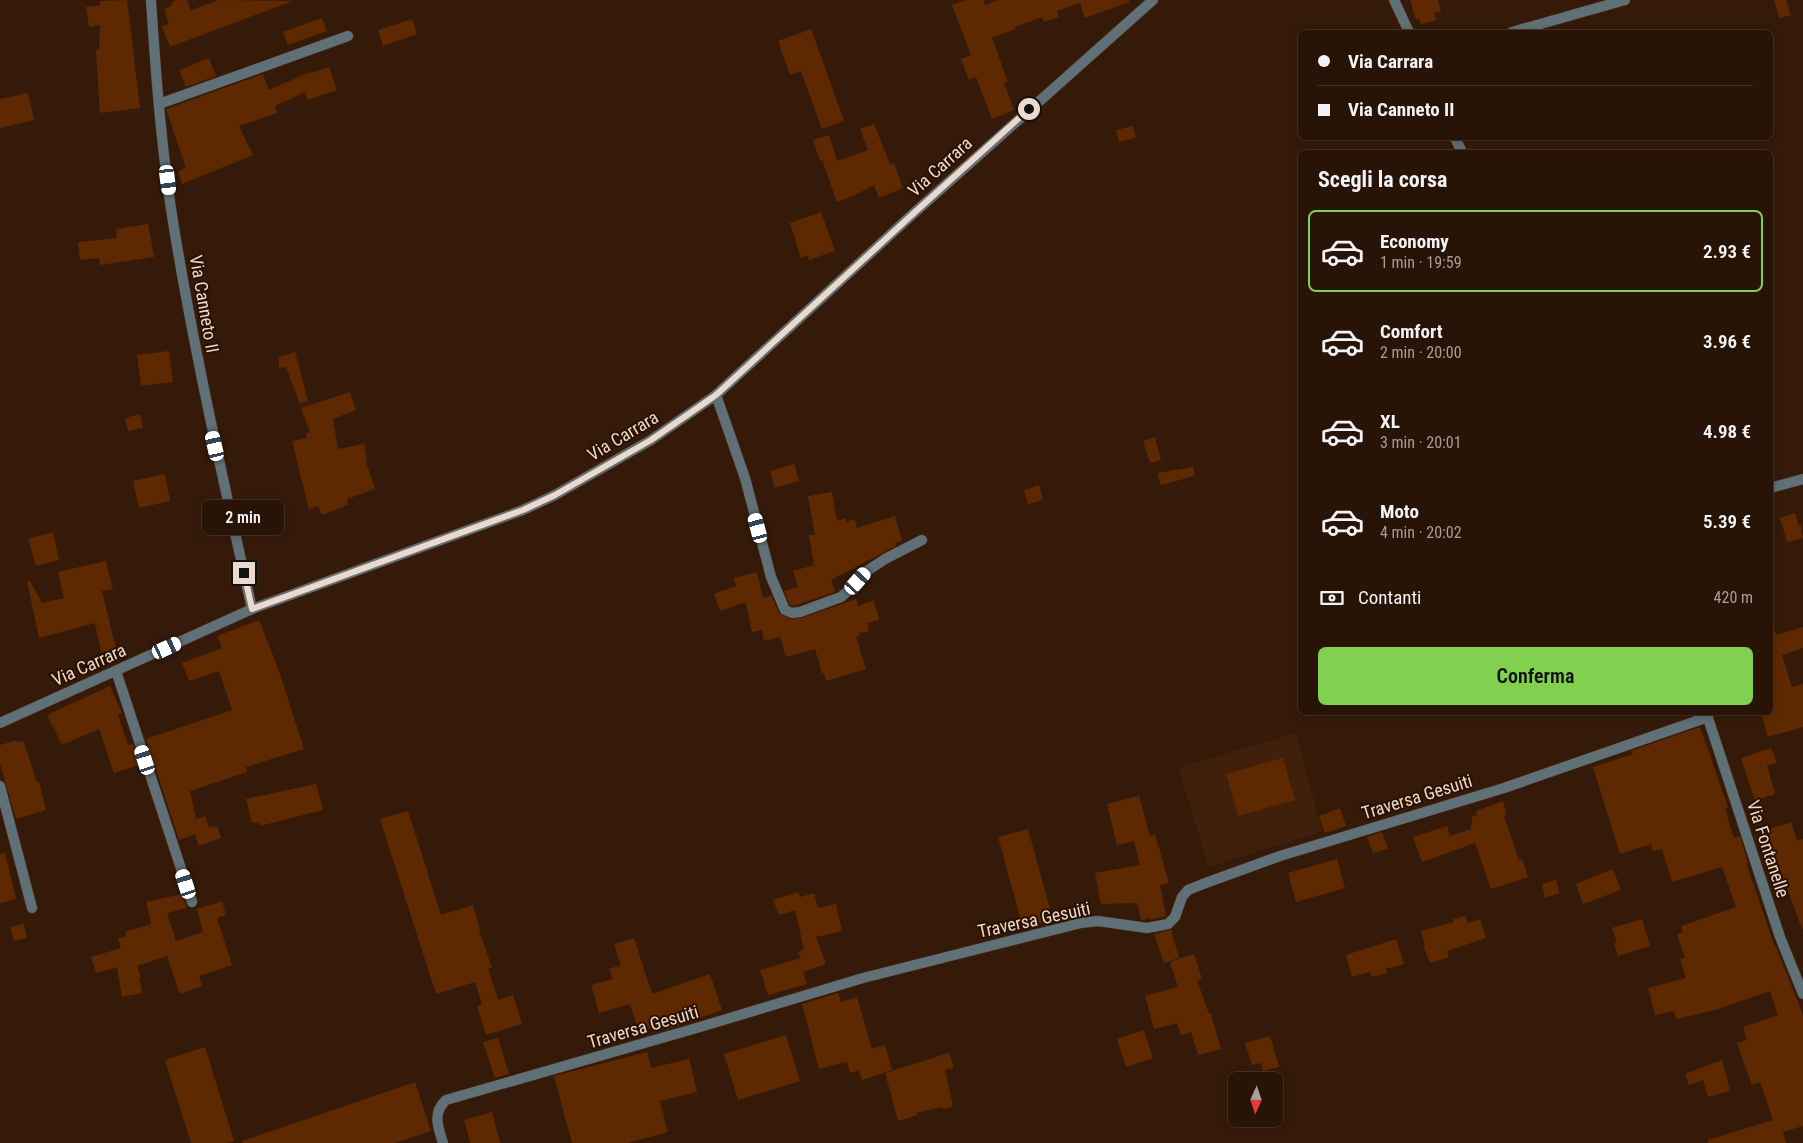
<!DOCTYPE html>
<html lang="it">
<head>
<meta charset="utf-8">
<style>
  body { margin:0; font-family:"Roboto Condensed",sans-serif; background:#301d11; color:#f1f3f6; height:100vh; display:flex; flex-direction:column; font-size:19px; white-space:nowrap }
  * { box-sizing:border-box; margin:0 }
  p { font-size:16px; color:#a59e9b }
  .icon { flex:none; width:28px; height:28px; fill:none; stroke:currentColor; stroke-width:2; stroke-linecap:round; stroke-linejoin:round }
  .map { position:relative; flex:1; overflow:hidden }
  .sheet { position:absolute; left:1298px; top:150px; width:475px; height:565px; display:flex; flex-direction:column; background:#281407; border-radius:8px; box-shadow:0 2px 8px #0003,0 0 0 1px #443328 }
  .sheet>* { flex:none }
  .guide { position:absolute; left:1298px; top:30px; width:475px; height:110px; border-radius:8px; box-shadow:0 2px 8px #0003,0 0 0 1px #443328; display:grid; align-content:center; height:110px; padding:0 20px; background:#281407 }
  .needle { width:32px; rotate:183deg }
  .buttons { position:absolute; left:1228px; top:1072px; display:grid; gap:10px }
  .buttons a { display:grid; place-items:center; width:55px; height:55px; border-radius:8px; background:#281407; box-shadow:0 2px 8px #0003,0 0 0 1px #443328; font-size:25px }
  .end { position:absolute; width:22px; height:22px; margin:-11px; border:6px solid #ebd9ce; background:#111; box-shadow:0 0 0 2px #111 }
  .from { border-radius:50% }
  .bubble { position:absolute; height:35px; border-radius:8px; background:#281407; box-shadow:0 2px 8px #0003,0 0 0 1px #443328; font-size:16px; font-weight:600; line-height:35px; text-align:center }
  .car { position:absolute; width:15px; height:30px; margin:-15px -8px; border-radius:6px; box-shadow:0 0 4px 1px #0007; background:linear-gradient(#fff 24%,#345 0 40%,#fff 0 76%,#345 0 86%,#fff 0) }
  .guide b { display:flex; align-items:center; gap:18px; height:48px; font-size:19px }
  .guide b+b { border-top:1px solid #443328 }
  .guide i { width:12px; height:12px; background:#f1f3f6 }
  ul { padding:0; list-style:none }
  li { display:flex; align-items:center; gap:15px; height:82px; margin:0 10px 8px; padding:0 10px; border:2px solid transparent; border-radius:8px }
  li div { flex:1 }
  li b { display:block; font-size:19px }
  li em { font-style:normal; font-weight:600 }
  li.selected { border-color:#81d050 }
  li>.icon { width:45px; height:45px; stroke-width:1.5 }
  h2 { padding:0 20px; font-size:22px; line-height:60px }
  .pay { display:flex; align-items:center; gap:12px; height:55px; padding:0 20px; font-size:19px }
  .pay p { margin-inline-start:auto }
  .button { display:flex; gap:10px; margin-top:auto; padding:10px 20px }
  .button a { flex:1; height:58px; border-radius:8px; background:#81d050; color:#111; font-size:20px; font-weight:600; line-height:58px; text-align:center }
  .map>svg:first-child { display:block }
</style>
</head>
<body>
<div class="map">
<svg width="1803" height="1143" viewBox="0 0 1803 1143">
  <rect width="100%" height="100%" fill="#351a09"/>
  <polygon fill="#40200a" points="1296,733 1322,831 1209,867 1178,768"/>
  <g fill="#5e2900">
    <polygon points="127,0 140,108 100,113 96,50 99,50 100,25 89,27 86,7 100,5 100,1"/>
    <polygon points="178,0 187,0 191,10 219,0 293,1 170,47 162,26 169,24 164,9 172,6 171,3"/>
    <polygon points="967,0 984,0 985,5 998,0 1129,0 1129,2 1085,18 1080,3 1057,11 1059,17 1044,22 1042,17 1015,27 1016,29 992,38 1008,82 1004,83 1014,110 992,119 976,77 969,80 961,59 971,55 952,5"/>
    <polygon points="1410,0 1438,0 1441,11 1434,13 1436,20 1421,24 1419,19 1416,19"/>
    <polygon points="1774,0 1786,0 1791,15 1779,18"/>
    <polygon points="322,18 327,31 288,45 283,32"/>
    <polygon points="412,19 417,34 383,46 378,30"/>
    <polygon points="811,29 844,121 822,129 801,71 790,75 778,41"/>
    <polygon points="209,58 216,76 186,87 179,70"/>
    <polygon points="329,67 337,90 308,100 305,92 275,106 277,113 239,126 253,155 182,184 178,171 186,168 166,109 263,74 269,90 310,72 311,73"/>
    <polygon points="28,93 34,120 0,128 0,99"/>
    <polygon points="874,124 890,164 894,163 903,188 879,198 874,185 853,196 837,202 822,160 820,161 813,140 829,135 837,161 868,150 860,129"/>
    <polygon points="1133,126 1136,138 1119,142 1116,130"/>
    <polygon points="821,212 835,251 809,260 808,255 801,258 790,223"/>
    <polygon points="148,224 154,257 100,265 99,258 80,260 78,242 117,238 116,229"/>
    <polygon points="169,351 173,382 141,386 137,355"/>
    <polygon points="295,352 308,401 300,404 286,367 279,368 279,357"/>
    <polygon points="350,392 356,410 333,419 338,449 364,444 367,459 365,459 375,489 347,499 348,505 322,515 318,506 309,509 292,441 307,438 306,433 310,432 301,408"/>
    <polygon points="140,414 143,428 128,431 125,418"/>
    <polygon points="1155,437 1161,460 1150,463 1143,441"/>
    <polygon points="794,464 799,481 775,488 770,471"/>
    <polygon points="1193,467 1195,476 1161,485 1157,473"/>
    <polygon points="165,474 170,501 139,508 133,481"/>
    <polygon points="1039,485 1043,500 1028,504 1024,490"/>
    <polygon points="832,492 837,521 845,518 847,522 854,519 857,528 895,516 902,541 895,543 896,546 831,580 835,592 793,606 790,605 784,591 798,587 793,571 814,565 809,535 815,535 808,496"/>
    <polygon points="1795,513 1799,526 1801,525 1803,538 1787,542 1780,518"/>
    <polygon points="53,532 59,560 36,566 28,539"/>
    <polygon points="106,561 113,589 102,591 116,649 101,652 95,623 39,638 27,582 30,581 42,603 64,598 58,572"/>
    <polygon points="757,572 763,598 771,595 779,613 790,619 802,618 856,599 858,606 874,600 879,620 867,623 869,631 859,633 859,636 856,637 866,669 826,681 824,673 822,673 815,649 786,657 780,637 764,641 762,630 752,632 746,604 745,602 720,611 714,594 736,586 734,578"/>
    <polygon points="259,620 278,668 304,749 246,767 247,772 190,791 196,819 205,816 209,828 217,826 221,838 199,846 195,834 179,840 146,739 232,710 219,671 189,681 182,663 222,648 217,636"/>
    <polygon points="1773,625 1776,635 1803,627 1803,648 1782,655 1792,687 1803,684 1803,727 1768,737 1761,712 1770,712 1770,626"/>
    <polygon points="110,686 122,713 118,715 128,745 133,744 140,765 114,773 99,729 62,745 47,715"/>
    <polygon points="1700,727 1728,807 1725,809 1734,838 1740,836 1748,863 1746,863 1775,947 1776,947 1803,1015 1803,1126 1783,1132 1786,1143 1708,1143 1708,1140 1773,1120 1760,1082 1752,1085 1737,1043 1747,1040 1743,1027 1778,1015 1770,991 1715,1010 1676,1019 1674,1011 1655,1015 1648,988 1686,978 1680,959 1685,958 1677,934 1683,932 1681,926 1736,907 1722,867 1672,882 1662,849 1653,851 1651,844 1620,854 1593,767 1633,754 1631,751"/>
    <polygon points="14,741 24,742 37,782 39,782 46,810 16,819 0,763 0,745"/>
    <polygon points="1771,748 1777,763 1767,765 1775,794 1755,801 1741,758"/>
    <polygon points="1283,758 1295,800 1238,816 1226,774"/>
    <polygon points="316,784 323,810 260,826 259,822 252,823 246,799"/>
    <polygon points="1139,796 1150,837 1155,834 1169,883 1160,885 1166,916 1150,920 1150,918 1141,920 1137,903 1101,904 1095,873 1140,865 1134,841 1117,845 1107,804"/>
    <polygon points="1503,801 1507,815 1504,816 1519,860 1522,859 1528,877 1491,889 1475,843 1422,862 1413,837 1447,826 1450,836 1471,829 1472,817 1477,815 1476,811"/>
    <polygon points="1340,808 1346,826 1325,833 1319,816"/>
    <polygon points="408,811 441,915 473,905 480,929 479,930 492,968 488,969 498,1000 513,995 522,1024 486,1035 477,1006 482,1004 475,982 436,994 380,819"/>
    <polygon points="1791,822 1797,841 1803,839 1803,928 1802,929 1774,853 1767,830"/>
    <polygon points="1028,829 1053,920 1023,928 998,837"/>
    <polygon points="1382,832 1388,849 1373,853 1367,837"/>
    <polygon points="5,853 16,899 0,903 0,854"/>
    <polygon points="1337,859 1345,888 1296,902 1288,873"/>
    <polygon points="1613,869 1621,890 1583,904 1576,884"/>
    <polygon points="1556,880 1559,893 1545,898 1542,884"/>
    <polygon points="798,892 800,897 814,893 818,908 836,904 842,931 816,937 826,964 803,972 807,984 768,995 760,970 801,958 798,952 804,949 795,910 779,915 773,900"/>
    <polygon points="182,894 187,908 167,913 176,941 203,932 197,909 222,901 226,915 217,918 232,965 199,976 202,986 180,994 167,956 137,966 141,978 139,978 142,993 122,997 117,967 96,973 91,957 121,948 118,939 126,936 125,932 151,924 146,902"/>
    <polygon points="1465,916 1468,923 1480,919 1486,938 1447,951 1449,957 1430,963 1423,945 1425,945 1421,931 1454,922 1453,919"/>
    <polygon points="1642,919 1650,946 1618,956 1614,944 1617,943 1612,928"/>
    <polygon points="24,924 27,938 14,941 10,927"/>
    <polygon points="1171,930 1179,958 1164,963 1154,934"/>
    <polygon points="634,938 652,994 710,974 722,1010 666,1030 664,1024 639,1032 630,1004 599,1013 591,985 613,979 609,969 621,965 614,944"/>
    <polygon points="1396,939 1404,964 1385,969 1387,973 1372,977 1370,972 1352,977 1346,955"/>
    <polygon points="1194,954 1202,979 1197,980 1209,1014 1211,1014 1221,1049 1198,1055 1191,1032 1181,1035 1177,1023 1154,1029 1145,996 1178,987 1170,962"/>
    <polygon points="838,993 841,1002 857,997 872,1049 885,1045 892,1070 862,1080 859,1070 850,1073 847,1062 819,1069 802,1004"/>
    <polygon points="1144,1030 1153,1058 1126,1067 1117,1039"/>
    <polygon points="786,1035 800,1081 738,1100 724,1054"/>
    <polygon points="1270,1036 1279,1067 1263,1071 1261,1063 1252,1065 1245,1043"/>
    <polygon points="498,1038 509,1074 495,1078 483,1042"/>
    <polygon points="205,1047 234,1141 227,1143 191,1143 165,1060"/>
    <polygon points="647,1052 651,1068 689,1059 697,1092 660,1101 668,1132 628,1143 572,1143 554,1076"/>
    <polygon points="949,1053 954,1068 945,1070 953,1106 944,1109 942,1107 916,1113 918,1115 898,1121 885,1073"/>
    <polygon points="1722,1060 1730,1091 1708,1097 1703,1080 1689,1085 1685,1074"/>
    <polygon points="415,1082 431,1131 395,1143 243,1143 242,1141"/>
    <polygon points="492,1112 500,1143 470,1143 464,1120"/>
  </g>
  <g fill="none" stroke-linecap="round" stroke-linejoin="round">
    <g stroke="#4e3525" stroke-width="11">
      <g id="street">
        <path d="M 151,0 C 156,78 162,157 175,234 C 196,360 224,484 252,609"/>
        <polyline points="1394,0 1409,32"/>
        <polyline points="1512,32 1625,0"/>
        <polyline points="159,104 348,36"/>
        <polyline points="1455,138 1462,152"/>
        <polyline points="716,395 745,478 771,577 785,610 792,613 800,612 841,597 849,590 867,571 885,559 922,540"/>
        <polyline points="1770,488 1803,479"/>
        <polyline points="116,671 192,902"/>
        <polyline points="1706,712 1780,937 1803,994"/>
        <polyline points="0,723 252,609 523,510 555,495 651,440 716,395 915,212 1153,0"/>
        <polyline points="0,786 32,908"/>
        <path d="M 443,1143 C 438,1127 432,1113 446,1100 L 700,1027 L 863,978 L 1081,923 L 1098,921 L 1147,928 L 1168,924 L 1175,917 L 1182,897 L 1188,890 L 1203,884 L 1280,856 L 1504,788 L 1708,717"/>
      </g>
    </g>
    <use href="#street" stroke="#607077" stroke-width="10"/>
  </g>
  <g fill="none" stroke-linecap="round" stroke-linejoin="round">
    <polyline stroke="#ebd9ce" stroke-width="6" points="244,573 252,609 523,510 555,495 651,440 716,395 915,212 1029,109"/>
  </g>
  <g text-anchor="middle" stroke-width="4" stroke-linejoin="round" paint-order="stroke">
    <g font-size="18" fill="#ebd9ce" stroke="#2a1102">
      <text transform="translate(940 167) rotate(-42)" y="6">Via Carrara</text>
      <text transform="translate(204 304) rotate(80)" y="6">Via Canneto II</text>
      <text transform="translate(623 436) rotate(-31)" y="6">Via Carrara</text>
      <text transform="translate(89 665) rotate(-24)" y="6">Via Carrara</text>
      <text transform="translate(1417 797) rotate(-17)" y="6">Traversa Gesuiti</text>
      <text transform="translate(1768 849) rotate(72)" y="6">Via Fontanelle</text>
      <text transform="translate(1034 920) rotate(-12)" y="6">Traversa Gesuiti</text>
      <text transform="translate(643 1027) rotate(-16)" y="6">Traversa Gesuiti</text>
    </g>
  </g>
</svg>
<div class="buttons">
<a><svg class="needle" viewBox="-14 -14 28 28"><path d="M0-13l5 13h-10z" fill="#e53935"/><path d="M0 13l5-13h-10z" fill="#a59e9b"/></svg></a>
</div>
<i class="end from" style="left:1029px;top:109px"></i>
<i class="end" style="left:244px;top:573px"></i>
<div class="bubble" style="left:202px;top:500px;width:82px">2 min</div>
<i class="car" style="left:168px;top:180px;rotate:173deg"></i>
<i class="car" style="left:215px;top:446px;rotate:347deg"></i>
<i class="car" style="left:758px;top:528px;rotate:345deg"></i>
<i class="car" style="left:858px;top:581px;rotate:42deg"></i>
<i class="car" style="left:167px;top:648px;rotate:65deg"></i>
<i class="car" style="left:145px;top:760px;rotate:342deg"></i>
<i class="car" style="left:186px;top:884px;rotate:342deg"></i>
<div class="guide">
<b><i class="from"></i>Via Carrara</b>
<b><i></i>Via Canneto II</b>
</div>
<section class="sheet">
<h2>Scegli la corsa</h2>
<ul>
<li class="selected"><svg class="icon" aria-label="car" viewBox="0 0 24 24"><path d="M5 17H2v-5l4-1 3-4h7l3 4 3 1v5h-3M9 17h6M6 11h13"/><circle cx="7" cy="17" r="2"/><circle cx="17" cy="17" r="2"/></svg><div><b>Economy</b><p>1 min · 19:59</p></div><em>2.93 €</em></li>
<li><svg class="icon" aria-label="car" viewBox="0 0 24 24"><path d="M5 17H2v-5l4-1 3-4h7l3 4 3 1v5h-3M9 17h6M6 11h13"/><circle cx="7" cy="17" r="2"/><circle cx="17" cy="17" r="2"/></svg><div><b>Comfort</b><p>2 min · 20:00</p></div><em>3.96 €</em></li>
<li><svg class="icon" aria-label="car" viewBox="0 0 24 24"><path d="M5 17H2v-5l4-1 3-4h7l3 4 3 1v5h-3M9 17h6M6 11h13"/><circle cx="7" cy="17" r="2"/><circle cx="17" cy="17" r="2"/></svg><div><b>XL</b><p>3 min · 20:01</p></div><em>4.98 €</em></li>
<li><svg class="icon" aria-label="car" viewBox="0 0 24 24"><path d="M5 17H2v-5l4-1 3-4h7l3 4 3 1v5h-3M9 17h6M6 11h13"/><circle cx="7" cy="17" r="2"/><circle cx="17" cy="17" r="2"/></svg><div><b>Moto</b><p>4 min · 20:02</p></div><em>5.39 €</em></li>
</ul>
<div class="pay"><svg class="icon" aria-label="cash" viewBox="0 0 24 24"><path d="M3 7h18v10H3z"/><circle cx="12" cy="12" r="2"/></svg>Contanti<p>420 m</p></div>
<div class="button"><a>Conferma</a></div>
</section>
</div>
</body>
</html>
